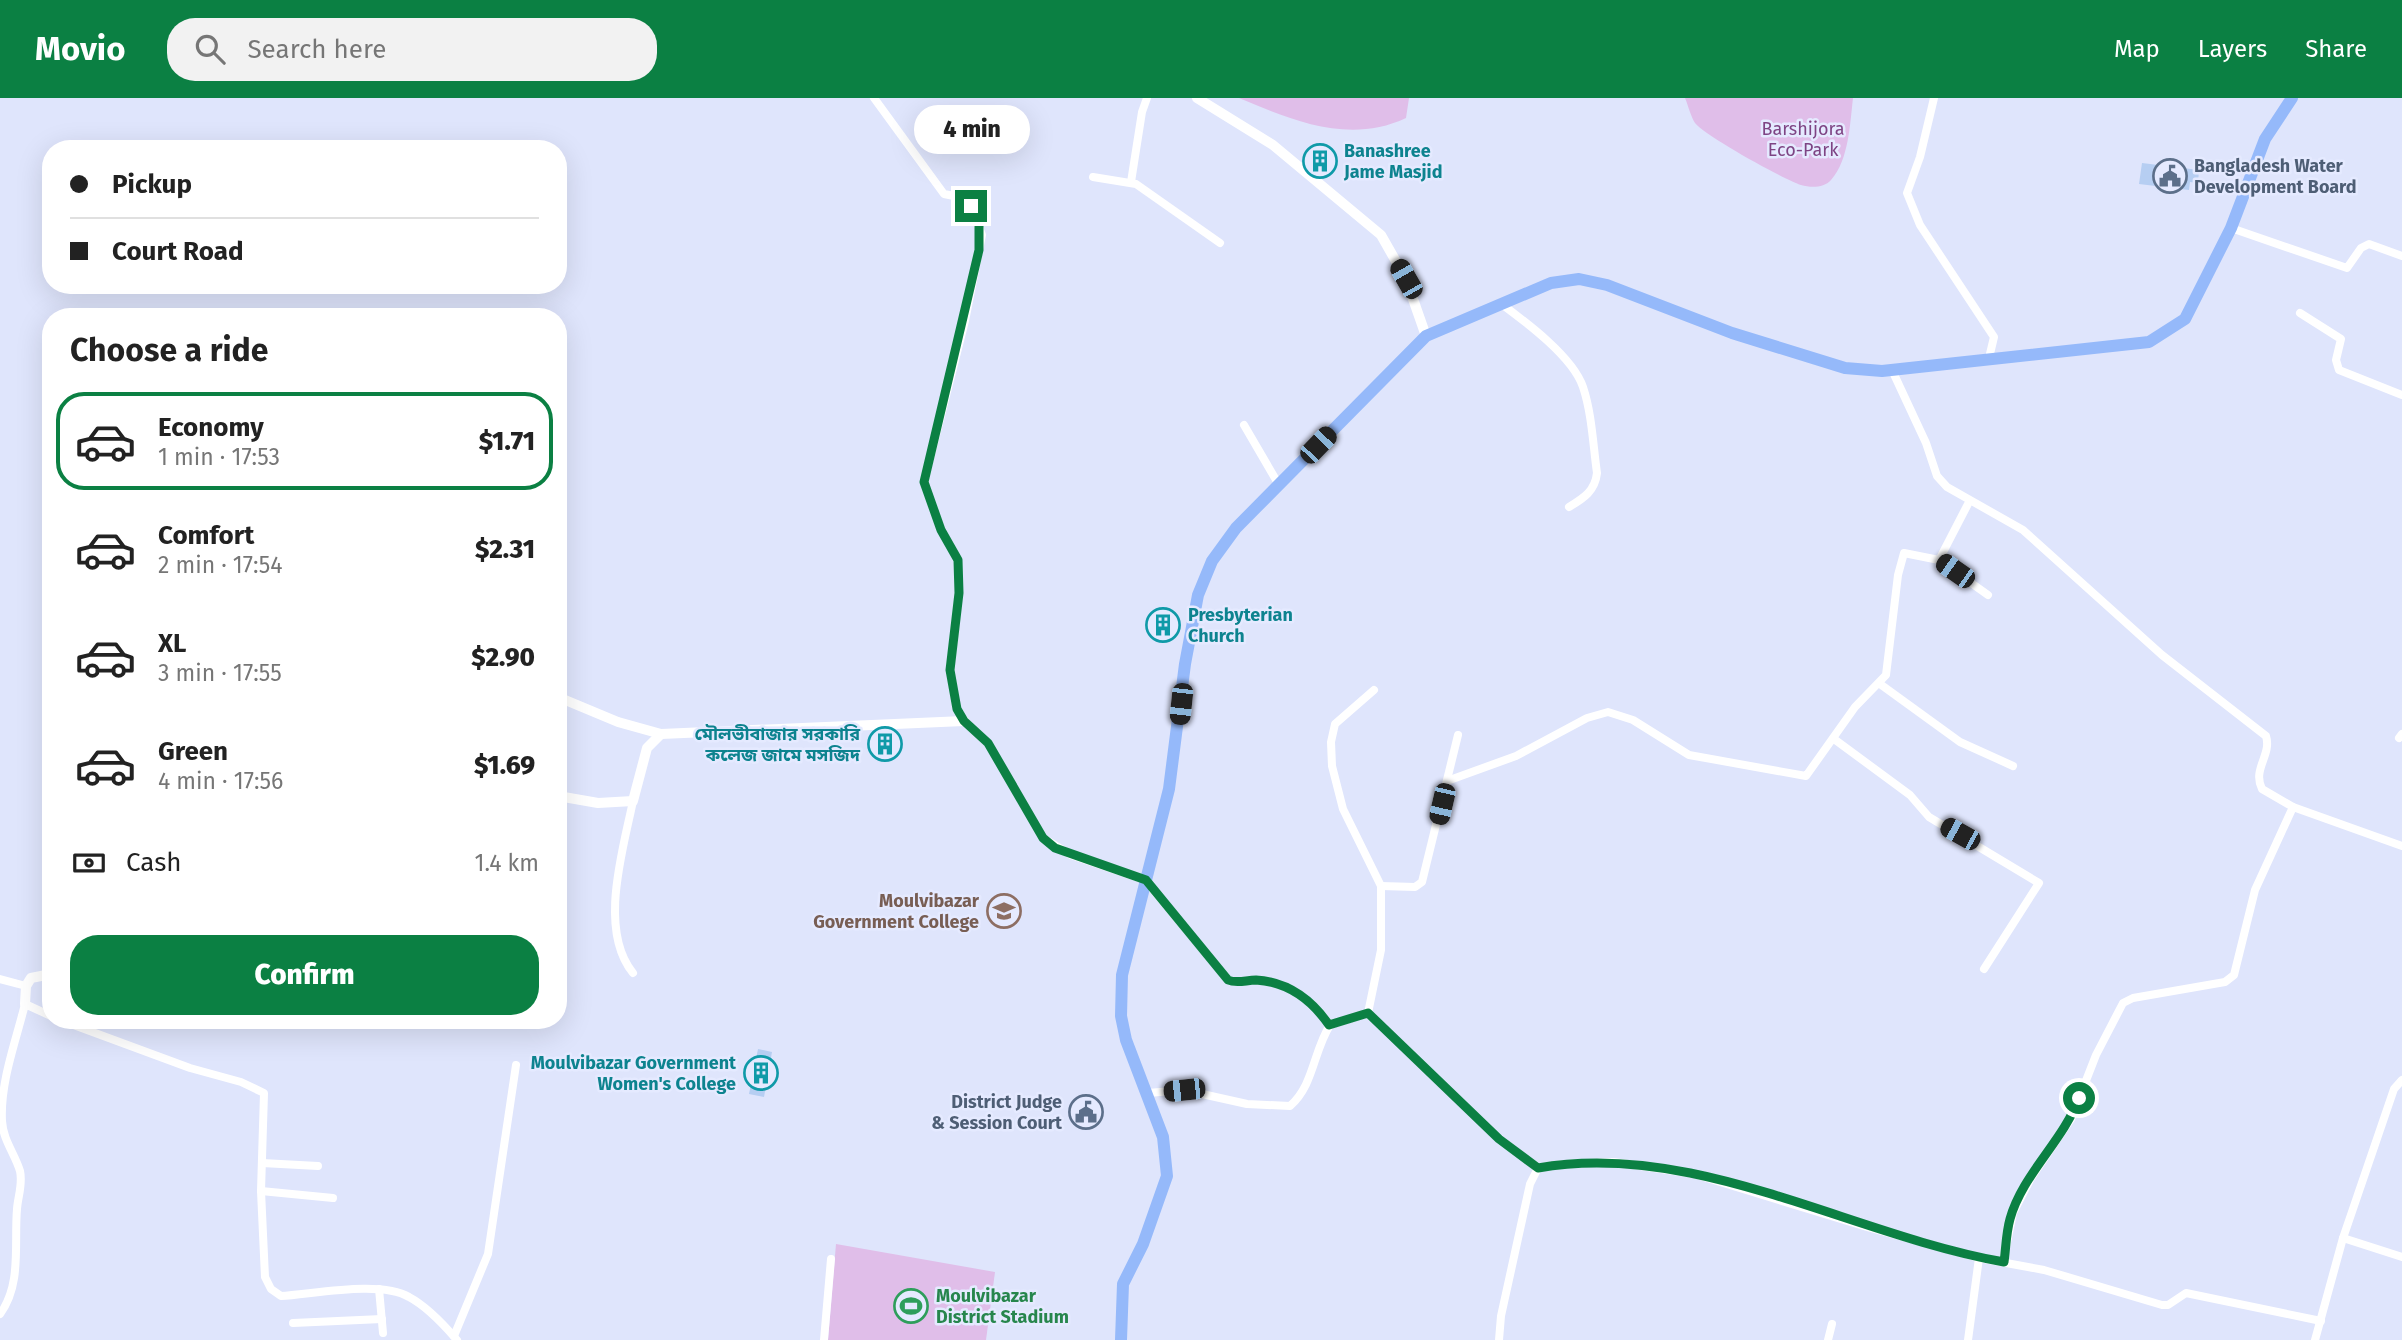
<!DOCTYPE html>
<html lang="en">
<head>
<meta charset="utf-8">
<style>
  body { margin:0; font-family:"Fira Sans","Noto Sans Bengali",sans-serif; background:#f2f2f2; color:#222; height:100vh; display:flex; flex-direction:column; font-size:26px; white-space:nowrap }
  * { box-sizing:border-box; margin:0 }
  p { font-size:23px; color:#767676 }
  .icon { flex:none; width:38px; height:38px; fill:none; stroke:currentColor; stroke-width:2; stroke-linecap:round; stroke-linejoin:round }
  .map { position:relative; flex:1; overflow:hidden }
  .panel { position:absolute; left:42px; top:210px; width:525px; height:721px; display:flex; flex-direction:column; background:#fff; border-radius:28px; box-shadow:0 7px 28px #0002 }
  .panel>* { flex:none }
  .guide { position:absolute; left:42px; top:42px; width:525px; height:154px; border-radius:28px; box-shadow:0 7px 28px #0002; display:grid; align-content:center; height:154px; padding:0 28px; background:#fff }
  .end { position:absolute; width:32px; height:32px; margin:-16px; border:9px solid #0b8043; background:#fff; box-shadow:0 0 0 4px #fff }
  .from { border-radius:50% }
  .bubble { position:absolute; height:49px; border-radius:24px; background:#fff; box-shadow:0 7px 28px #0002; font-size:23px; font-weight:800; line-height:49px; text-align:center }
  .car { position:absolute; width:21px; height:42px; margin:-21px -10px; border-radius:9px; box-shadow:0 0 5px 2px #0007; background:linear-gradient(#222 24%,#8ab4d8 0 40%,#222 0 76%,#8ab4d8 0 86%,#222 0) }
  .guide b { display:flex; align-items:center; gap:24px; height:66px; font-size:26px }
  .guide b+b { border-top:2px solid #e0e0e0 }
  .guide i { width:18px; height:18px; background:#222 }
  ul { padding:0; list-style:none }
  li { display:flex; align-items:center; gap:21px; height:98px; margin:0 14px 10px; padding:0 14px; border:4px solid transparent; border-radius:28px }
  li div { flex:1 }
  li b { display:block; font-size:26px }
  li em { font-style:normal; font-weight:800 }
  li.current { border-color:#0b8043 }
  li>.icon { width:63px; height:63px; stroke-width:1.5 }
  h2 { padding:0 28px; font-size:32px; line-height:84px }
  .pay { display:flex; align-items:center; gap:18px; height:77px; padding:0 28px; font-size:26px }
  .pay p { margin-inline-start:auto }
  .button { display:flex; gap:14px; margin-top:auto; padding:14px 28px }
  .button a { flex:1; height:80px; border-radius:28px; background:#0b8043; color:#fff; font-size:28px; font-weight:800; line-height:80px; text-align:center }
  header { display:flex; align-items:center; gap:42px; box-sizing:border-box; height:98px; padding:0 35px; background:#0b8043; color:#fff }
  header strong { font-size:33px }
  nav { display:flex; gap:38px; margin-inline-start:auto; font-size:24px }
  .search { width:490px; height:63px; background:#f2f2f2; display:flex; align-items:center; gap:18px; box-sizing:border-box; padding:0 24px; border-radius:28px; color:#767676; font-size:26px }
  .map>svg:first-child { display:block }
</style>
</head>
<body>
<header>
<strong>Movio</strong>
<div class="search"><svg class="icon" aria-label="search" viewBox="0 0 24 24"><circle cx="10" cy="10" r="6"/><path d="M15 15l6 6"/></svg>Search here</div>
<nav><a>Map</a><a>Layers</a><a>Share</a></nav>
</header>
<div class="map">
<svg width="2402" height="1242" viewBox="0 0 2402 1242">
  <rect width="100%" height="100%" fill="#dfe5fc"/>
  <g fill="#e0bee9">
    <path d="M 1239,0 L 1409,0 L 1406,20 C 1349,47 1291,22 1239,0 Z"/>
    <path d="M 1685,0 L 1853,0 C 1850,25 1849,62 1831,82 C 1824,90 1811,90 1801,87 C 1785,82 1705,38 1695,25 C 1691,19 1688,7 1685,0 Z"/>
    <polygon points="836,1146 995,1174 986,1242 828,1242"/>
  </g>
  <g fill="#b6cef2">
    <polygon points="1317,45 1337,59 1324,79 1305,64"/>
    <polygon points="2142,65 2199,72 2198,85 2190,84 2189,92 2139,86"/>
    <polygon points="1148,520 1178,522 1178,535 1147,532"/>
    <polygon points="876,635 897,637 894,657 874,655"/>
    <polygon points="758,951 772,954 764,999 749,996"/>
  </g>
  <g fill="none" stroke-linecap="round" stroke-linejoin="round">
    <g stroke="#fff" stroke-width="8">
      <path d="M 874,0 L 944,96 L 959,99 L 971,108 L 982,137 L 965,223 L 924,384 L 941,432 L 958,462 L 959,495 L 950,572 L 957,611 L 964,623 L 988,645 L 1043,740 L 1071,757 L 1145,782 L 1228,882 C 1237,886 1246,882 1256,882 C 1288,884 1311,901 1330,927"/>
      <polyline points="1934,0 1920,59 1907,95 1920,127 1994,239 1989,260"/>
      <polyline points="1093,79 1136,86 1220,145"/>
      <polyline points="1131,84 1142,14 1147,0"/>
      <polyline points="2231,130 2347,170 2361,150 2369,146 2402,158"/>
      <path d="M 1500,205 C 1526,224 1573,259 1583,289 C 1592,316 1593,347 1597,375 C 1595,393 1584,400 1569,409"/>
      <polyline points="2300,215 2341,241 2336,262 2339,272 2402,297"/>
      <path d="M 1892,272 L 1926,345 L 1937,378 L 1947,389 L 2023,432 L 2162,557 L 2266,638 C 2272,657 2252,671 2262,691 L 2293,709 L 2402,748"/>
      <polyline points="1244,327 1279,387"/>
      <polyline points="1939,462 1969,404"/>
      <polyline points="1880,586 1960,644 2013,668"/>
      <polyline points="1374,592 1335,626 1331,644 1332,668 1343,711 1381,788 1381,852 1368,915 1499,1041 1538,1070 1530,1086 1501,1218 1499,1242"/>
      <polyline points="2399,640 2402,636"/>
      <polyline points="1834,641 1910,697 1929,719 2039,785 1984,871"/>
      <polyline points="1447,683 1516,658 1587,620 1608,614 1633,622 1689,657 1806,678 1855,609 1886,577 1898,477 1904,455 1939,462 1988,497"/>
      <polyline points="1381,788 1415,789 1422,784 1458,637"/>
      <path d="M 633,875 C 598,832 623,752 633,703"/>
      <polyline points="0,881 26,888"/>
      <path d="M 60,922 L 190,970 L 241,984 L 264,995 L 261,1093 L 265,1179 L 271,1191 L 281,1198 C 314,1196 381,1182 409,1199 C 426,1208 445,1228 457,1242"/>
      <path d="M 1148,995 L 1184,992 L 1247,1006 L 1290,1008 C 1314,987 1313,954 1330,927 L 1368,915"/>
      <polyline points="262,1065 318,1068"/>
      <polyline points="1538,1070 1564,1066 1614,1064 1694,1076 1867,1129 1979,1160 2044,1172 2162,1207 2168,1207 2186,1195 2321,1223"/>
      <polyline points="261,1093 333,1100"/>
      <polyline points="2343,1140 2402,1159"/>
      <polyline points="2003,1164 2013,1115 2031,1080 2071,1021 2096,957 2123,905 2133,900 2225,884 2234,877 2255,792 2293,709"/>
      <polyline points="379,1191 383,1235"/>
      <path d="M 0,1216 C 22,1187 14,1145 17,1111 C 18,1098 23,1086 20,1073 C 15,1056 3,1042 2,1023 C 0,984 16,943 25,906 L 51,918"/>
      <polyline points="293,1225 382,1221"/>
      <polyline points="454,1238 488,1156 516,967"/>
      <polyline points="824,1242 831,1161"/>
      <polyline points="1828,1242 1832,1226"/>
      <polyline points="1968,1242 1979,1160"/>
      <polyline points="2315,1242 2343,1140 2394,991 2402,982"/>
    </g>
    <g stroke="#fff" stroke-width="10">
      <polyline points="1197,0 1273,47 1381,137 1406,181 1426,238"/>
      <polyline points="558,599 618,624 661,636 964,623"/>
      <polyline points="558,698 598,705 633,703 647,650 661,636"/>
      <polyline points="25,906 26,888 31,880 51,876"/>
    </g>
    <polyline stroke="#95b9fa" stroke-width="12" points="1121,1242 1123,1186 1143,1146 1167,1078 1163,1039 1126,942 1121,918 1122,877 1169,691 1185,566 1198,497 1212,463 1236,430 1426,238 1551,185 1579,181 1607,187 1732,235 1845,270 1882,273 2149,244 2185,221 2231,130 2265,41 2292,0"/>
  </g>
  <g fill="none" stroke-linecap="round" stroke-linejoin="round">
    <path stroke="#0b8043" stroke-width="9" d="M 971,108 L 979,122 L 979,152 L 924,384 L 941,432 L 958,462 L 959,495 L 950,572 L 957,611 L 964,623 L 988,645 L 1043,740 L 1055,750 L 1146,782 L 1228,882 C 1237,886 1246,882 1256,882 C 1288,884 1311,901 1329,927 L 1368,915 L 1499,1041 L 1538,1070 C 1695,1042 1851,1137 2004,1164 C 2006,1150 2006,1135 2010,1121 C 2022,1077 2063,1043 2079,1000"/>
  </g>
  <defs>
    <g id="building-ring" transform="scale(1.75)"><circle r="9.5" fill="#e5eaff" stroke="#0f9aa8" stroke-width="1.5"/><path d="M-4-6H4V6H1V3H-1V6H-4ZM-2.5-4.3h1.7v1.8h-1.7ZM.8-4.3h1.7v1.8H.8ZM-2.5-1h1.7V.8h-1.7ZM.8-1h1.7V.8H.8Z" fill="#0f9aa8"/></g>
    <g id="civic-ring" transform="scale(1.75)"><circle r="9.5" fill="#e5eaff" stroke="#5c6f8a" stroke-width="1.5"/><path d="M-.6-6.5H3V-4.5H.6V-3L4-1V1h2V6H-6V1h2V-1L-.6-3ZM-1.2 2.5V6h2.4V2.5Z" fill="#5c6f8a"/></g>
    <g id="university-ring" transform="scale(1.75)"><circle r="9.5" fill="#e5eaff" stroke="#8d6e63" stroke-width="1.5"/><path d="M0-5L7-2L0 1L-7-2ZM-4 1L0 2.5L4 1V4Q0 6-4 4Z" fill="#8d6e63"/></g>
    <g id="stadium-ring" transform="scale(1.75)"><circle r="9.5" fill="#e5eaff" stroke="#2e9e5b" stroke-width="1.5"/><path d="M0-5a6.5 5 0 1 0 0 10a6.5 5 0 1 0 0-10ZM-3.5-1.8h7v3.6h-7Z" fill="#2e9e5b"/></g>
  </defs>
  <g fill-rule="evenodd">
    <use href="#building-ring" x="1320" y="63"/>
    <use href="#civic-ring" x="2170" y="78"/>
    <use href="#building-ring" x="1163" y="527"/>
    <use href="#building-ring" x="885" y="646"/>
    <use href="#university-ring" x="1004" y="813"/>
    <use href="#building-ring" x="761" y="975"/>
    <use href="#civic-ring" x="1086" y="1014"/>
    <use href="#stadium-ring" x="911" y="1208"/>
  </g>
  <g text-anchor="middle" stroke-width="5" stroke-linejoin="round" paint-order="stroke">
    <g font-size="18" fill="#7e4484" stroke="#e5eaff">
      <text x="1803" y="37">Barshijora<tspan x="1803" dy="21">Eco-Park</tspan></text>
    </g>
    <g font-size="18" font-weight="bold" fill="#0d838f" stroke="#e5eaff" text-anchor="start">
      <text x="1344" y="59">Banashree<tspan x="1344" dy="21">Jame Masjid</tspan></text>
      <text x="1188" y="523">Presbyterian<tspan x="1188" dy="21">Church</tspan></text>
      <text x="860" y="642" text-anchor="end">মৌলভীবাজার সরকারি<tspan x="860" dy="21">কলেজ জামে মসজিদ</tspan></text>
      <text x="736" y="971" text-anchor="end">Moulvibazar Government<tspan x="736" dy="21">Women's College</tspan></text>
    </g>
    <g font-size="18" font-weight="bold" fill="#4e5e75" stroke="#e5eaff" text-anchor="start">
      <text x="2194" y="74">Bangladesh Water<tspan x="2194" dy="21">Development Board</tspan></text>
      <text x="1062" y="1010" text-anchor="end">District Judge<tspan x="1062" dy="21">&amp; Session Court</tspan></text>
    </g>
    <g font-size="18" font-weight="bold" fill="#785e54" stroke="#e5eaff" text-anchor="end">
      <text x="979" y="809">Moulvibazar<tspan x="979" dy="21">Government College</tspan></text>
    </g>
    <g font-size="18" font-weight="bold" fill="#27864d" stroke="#e5eaff" text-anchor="start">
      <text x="936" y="1204">Moulvibazar<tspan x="936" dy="21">District Stadium</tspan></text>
    </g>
  </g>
</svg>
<i class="end from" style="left:2079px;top:1000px"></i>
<i class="end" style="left:971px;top:108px"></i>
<div class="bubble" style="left:914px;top:7px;width:116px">4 min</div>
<i class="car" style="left:1406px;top:181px;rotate:330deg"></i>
<i class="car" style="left:1318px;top:347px;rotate:44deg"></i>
<i class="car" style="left:1955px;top:473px;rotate:305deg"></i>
<i class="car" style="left:1181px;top:606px;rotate:186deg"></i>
<i class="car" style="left:1442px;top:706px;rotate:193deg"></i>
<i class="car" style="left:1960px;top:736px;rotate:299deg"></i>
<i class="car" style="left:1184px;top:992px;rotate:264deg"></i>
<div class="guide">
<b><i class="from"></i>Pickup</b>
<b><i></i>Court Road</b>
</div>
<section class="panel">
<h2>Choose a ride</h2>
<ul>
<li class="current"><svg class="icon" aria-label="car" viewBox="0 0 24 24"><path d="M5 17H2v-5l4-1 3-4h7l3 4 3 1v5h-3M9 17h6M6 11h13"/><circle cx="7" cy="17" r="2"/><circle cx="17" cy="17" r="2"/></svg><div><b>Economy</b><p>1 min · 17:53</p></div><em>$1.71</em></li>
<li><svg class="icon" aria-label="car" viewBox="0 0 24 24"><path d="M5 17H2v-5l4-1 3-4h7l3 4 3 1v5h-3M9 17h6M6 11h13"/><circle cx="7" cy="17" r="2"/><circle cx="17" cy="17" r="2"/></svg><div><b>Comfort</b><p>2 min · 17:54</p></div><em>$2.31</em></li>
<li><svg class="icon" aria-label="car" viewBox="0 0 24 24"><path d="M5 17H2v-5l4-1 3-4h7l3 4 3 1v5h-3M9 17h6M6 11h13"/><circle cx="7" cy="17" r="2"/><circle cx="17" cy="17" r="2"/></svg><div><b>XL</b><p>3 min · 17:55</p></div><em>$2.90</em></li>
<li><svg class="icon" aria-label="car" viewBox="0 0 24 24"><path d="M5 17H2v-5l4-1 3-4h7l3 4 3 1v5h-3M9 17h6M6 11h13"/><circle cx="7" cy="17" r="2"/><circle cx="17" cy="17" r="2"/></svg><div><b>Green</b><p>4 min · 17:56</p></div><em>$1.69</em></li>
</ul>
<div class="pay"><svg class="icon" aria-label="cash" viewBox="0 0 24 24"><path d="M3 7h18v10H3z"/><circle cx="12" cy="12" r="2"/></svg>Cash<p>1.4 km</p></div>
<div class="button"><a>Confirm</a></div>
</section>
</div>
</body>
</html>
